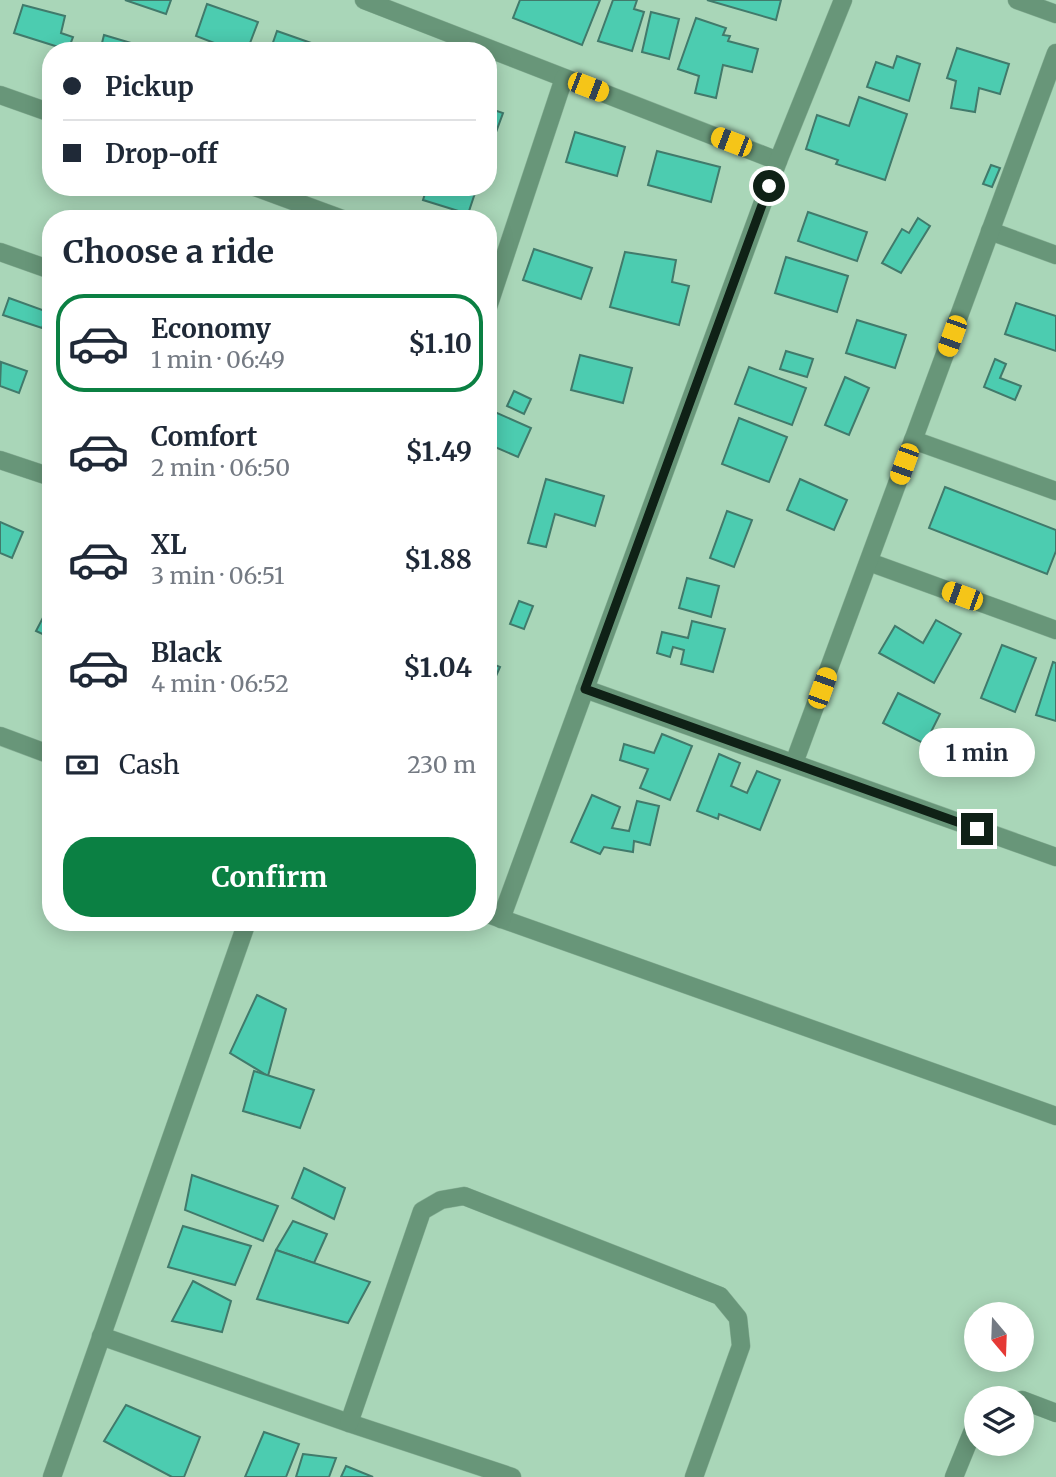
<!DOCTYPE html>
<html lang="en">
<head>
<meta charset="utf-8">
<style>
  body { margin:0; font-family:Merriweather,serif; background:#f6f6f7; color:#1f2937; height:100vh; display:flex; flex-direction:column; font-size:26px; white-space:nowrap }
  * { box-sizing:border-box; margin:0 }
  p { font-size:23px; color:#747a83 }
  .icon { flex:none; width:38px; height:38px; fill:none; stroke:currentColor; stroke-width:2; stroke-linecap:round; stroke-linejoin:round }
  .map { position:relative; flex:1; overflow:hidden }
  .sheet { position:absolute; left:42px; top:210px; width:455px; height:721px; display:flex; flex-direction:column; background:#fff; border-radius:28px; box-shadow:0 4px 18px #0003 }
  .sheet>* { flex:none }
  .banner { position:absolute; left:42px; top:42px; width:455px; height:154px; border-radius:28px; box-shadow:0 4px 18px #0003; display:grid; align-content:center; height:154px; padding:0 21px; background:#fff }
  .needle { width:46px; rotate:161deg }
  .tools { position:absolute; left:964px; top:1302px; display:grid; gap:14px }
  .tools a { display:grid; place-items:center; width:70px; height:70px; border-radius:50%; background:#fff; box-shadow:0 4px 18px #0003; font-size:35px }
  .end { position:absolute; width:32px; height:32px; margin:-16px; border:9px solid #0f2116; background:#fff; box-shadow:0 0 0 4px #fff }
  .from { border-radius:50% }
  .bubble { position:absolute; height:49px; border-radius:24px; background:#fff; box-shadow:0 4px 18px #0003; font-size:23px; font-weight:700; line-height:49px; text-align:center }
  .car { position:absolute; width:21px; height:42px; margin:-21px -10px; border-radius:9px; box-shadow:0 0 5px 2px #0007; background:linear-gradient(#f5c518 24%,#345 0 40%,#f5c518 0 76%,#345 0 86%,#f5c518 0) }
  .banner b { display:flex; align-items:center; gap:24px; height:66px; font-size:26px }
  .banner b+b { border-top:2px solid #e0e1e3 }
  .banner i { width:18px; height:18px; background:#1f2937 }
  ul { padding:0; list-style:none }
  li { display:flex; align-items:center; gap:21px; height:98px; margin:0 14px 10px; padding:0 7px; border:4px solid transparent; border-radius:28px }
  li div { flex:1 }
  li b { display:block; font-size:26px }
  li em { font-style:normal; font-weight:700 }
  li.selected { border-color:#0b8043 }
  li>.icon { width:63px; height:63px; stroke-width:1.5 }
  h2 { padding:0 21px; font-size:32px; line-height:84px }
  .pay { display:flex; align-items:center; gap:18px; height:77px; padding:0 21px; font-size:26px }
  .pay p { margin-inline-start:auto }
  .action { display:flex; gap:14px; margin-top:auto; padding:14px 21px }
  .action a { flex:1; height:80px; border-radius:28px; background:#0b8043; color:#fff; font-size:28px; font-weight:700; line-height:80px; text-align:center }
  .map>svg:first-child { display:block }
</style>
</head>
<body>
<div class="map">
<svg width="1056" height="1477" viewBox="0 0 1056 1477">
  <rect width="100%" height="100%" fill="#a9d6b8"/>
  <g fill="#4cccb0" stroke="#417a6b" stroke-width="2">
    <polygon points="125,0 171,0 166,14"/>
    <polygon points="520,0 600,0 582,45 513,18"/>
    <polygon points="613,0 637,0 634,9 644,12 632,51 598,41"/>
    <polygon points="707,0 781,0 776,20"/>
    <polygon points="207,4 258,22 247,51 235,51 196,36"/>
    <polygon points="23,5 65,16 61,33 73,37 68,50 14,33"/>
    <polygon points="651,12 679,19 669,59 642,52"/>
    <polygon points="696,18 726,28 723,35 730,36 728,41 758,49 752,72 723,65 716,98 695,93 699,76 678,69"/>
    <polygon points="277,31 334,51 270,51"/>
    <polygon points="104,35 148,48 148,51 100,51"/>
    <polygon points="957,48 1009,64 1000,94 979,88 975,112 951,108 956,81 947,78"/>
    <polygon points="897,56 920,64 909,101 867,87 876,62 893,68"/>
    <polygon points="859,97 907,114 885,180 836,164 838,160 806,149 817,115 849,126"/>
    <polygon points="488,108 503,113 488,154"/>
    <polygon points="575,132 625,147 617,176 566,162"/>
    <polygon points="657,151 720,167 711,202 648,185"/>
    <polygon points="991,165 1000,168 992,187 983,184"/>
    <polygon points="427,187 477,187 468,214 423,200"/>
    <polygon points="808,212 867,232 857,261 798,241"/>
    <polygon points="918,218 930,226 901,273 882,263 902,229 909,233"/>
    <polygon points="534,249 592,268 581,299 523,280"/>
    <polygon points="625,252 676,260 672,282 689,286 679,325 610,307"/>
    <polygon points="786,257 848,276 837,312 775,293"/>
    <polygon points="9,298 48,312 42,328 3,315"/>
    <polygon points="1016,303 1056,316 1056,351 1005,334"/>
    <polygon points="857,320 906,335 895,368 846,353"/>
    <polygon points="786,351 813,359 807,377 780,369"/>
    <polygon points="580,355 632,368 623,403 571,390"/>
    <polygon points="995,359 1006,364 1000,378 1021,386 1015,400 984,387"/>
    <polygon points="1,362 27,371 19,393 0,386"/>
    <polygon points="749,367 806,388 792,425 735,404"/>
    <polygon points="845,377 869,388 849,435 825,425"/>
    <polygon points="514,391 531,399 524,414 507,406"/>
    <polygon points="488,409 531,428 518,457 488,444"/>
    <polygon points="739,418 787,437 769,482 722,464"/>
    <polygon points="546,479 604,496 595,526 555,514 546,547 528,543"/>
    <polygon points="800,479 847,500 834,530 787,510"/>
    <polygon points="945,487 1056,530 1056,551 1047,574 929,528"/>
    <polygon points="727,511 752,520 734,567 710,558"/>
    <polygon points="0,522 23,532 12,558 0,553"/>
    <polygon points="488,550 494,552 488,570"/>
    <polygon points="687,578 719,586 711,617 679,608"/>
    <polygon points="519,601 533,606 524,629 510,624"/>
    <polygon points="49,606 51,607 51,638 36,631"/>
    <polygon points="936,620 961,634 934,683 879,653 895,626 923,643"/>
    <polygon points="692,621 725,629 713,672 681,664 684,650 673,647 670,657 657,653 662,632 688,638"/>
    <polygon points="1002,645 1036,658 1015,712 981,698"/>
    <polygon points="488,662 500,667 488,694"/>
    <polygon points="1053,662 1056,663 1056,721 1036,715"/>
    <polygon points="898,693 940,714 925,744 883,723"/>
    <polygon points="662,734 692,746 670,800 640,788 648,769 620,760 624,744 654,753"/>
    <polygon points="719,754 740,763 731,786 747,793 757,771 780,780 760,830 719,814 718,819 697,811"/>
    <polygon points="592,795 620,807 612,828 629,831 637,801 659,806 650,845 634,841 633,852 604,847 600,854 571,842"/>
    <polygon points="257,995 286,1009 268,1076 230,1053"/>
    <polygon points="254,1071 314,1090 300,1128 243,1111"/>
    <polygon points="304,1168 345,1188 334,1219 292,1198"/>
    <polygon points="192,1175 278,1206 263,1241 185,1210"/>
    <polygon points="293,1221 327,1234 314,1263 276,1250"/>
    <polygon points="183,1226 251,1246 235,1285 168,1267"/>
    <polygon points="276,1250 370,1282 348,1323 257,1299"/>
    <polygon points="193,1281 231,1301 222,1332 172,1321"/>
    <polygon points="126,1405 200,1437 184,1477 172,1477 104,1441"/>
    <polygon points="264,1432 299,1444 286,1477 245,1477"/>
    <polygon points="303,1454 336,1458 329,1477 296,1477"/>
    <polygon points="346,1466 373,1477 341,1477"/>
  </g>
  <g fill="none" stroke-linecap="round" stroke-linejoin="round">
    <g stroke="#8ab298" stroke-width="19">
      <g id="minor">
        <polyline points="364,0 778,161"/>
        <polyline points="1017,0 1056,14"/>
        <polyline points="0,95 51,113"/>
        <polyline points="255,187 342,219"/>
        <polyline points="990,231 1056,255"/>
        <polyline points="0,252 51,270"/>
        <polyline points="488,307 564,78"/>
        <polyline points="913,440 1056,491"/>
        <polyline points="0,460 51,477"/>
        <polyline points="869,562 1056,630"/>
        <polyline points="585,689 1056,857"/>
        <polyline points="0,736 51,755"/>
        <polyline points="794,763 1056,53"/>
        <polyline points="488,914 1056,1116"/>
        <polyline points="501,919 778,161 843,0"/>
        <polyline points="101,1336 349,1423 512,1477"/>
        <polyline points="1022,1400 1056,1413"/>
        <polyline points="349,1423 422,1211 441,1200 464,1196 720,1296 738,1318 741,1346 694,1477"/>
        <polyline points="52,1477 247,922"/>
        <polyline points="954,1477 976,1423"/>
      </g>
    </g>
    <use href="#minor" stroke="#689679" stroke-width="18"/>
  </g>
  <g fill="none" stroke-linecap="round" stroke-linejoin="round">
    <polyline stroke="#0f2116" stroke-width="9" points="769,186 585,689 977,829"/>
  </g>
</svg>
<div class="tools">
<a><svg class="needle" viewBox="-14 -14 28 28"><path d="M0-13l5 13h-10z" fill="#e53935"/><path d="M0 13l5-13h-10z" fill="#747a83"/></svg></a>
<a><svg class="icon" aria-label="layers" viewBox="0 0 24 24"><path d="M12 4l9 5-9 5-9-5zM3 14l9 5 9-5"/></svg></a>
</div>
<i class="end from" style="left:769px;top:186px"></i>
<i class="end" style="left:977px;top:829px"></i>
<div class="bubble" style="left:919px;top:728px;width:116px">1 min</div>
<i class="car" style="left:588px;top:87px;rotate:111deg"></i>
<i class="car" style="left:731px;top:142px;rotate:291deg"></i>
<i class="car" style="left:952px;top:336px;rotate:200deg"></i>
<i class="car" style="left:904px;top:464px;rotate:200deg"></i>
<i class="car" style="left:962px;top:596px;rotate:290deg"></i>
<i class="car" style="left:822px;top:688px;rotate:20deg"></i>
<div class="banner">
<b><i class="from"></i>Pickup</b>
<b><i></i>Drop-off</b>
</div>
<section class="sheet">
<h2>Choose a ride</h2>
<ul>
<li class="selected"><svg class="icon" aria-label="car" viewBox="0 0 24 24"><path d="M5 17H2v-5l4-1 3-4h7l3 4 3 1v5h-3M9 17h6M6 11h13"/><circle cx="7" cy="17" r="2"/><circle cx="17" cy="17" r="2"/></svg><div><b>Economy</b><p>1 min · 06:49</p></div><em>$1.10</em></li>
<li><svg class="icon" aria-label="car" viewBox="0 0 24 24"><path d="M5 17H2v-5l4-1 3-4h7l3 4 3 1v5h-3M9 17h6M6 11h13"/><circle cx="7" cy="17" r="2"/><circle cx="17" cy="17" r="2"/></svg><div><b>Comfort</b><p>2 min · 06:50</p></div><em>$1.49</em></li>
<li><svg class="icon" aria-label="car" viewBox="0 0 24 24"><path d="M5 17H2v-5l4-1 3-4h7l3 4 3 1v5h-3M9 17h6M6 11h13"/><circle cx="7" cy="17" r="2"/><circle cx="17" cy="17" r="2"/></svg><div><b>XL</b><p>3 min · 06:51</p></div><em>$1.88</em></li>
<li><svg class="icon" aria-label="car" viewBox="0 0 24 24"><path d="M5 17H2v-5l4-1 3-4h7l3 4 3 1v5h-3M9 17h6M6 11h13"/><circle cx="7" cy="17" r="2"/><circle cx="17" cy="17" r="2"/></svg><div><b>Black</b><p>4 min · 06:52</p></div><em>$1.04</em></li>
</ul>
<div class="pay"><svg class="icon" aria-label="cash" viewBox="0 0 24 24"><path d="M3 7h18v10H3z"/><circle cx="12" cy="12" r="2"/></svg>Cash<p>230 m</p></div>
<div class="action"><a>Confirm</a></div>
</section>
</div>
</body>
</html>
